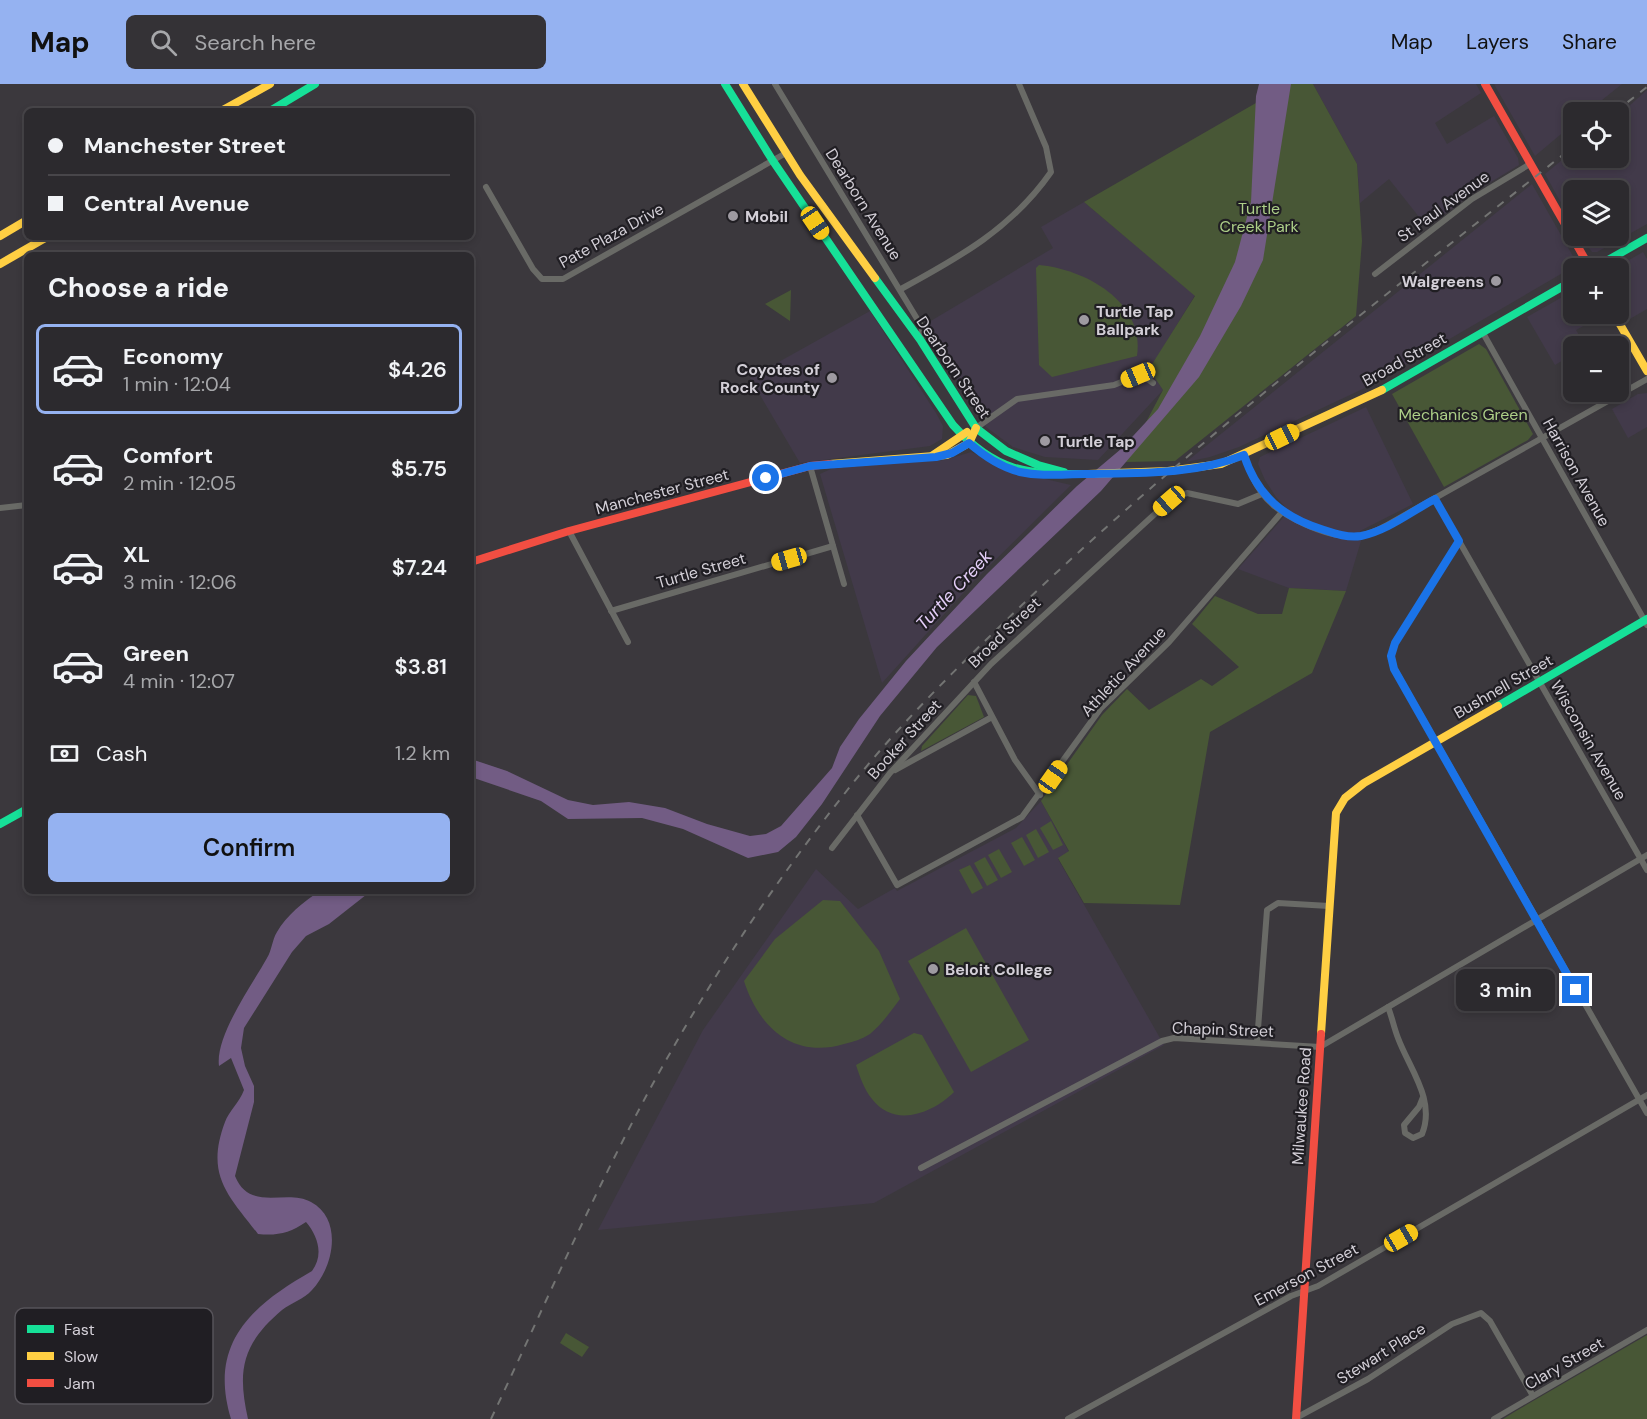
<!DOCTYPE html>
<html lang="en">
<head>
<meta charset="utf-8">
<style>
  body { margin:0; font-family:"DM Sans",sans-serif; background:#343236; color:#f1f3f6; height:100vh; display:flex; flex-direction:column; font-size:22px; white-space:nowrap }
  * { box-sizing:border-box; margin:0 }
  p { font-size:20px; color:#a6a7aa }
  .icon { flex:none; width:33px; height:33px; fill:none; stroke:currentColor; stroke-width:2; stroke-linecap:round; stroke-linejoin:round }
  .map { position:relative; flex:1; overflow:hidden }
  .panel { position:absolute; left:24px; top:168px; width:450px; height:642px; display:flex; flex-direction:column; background:#2c2a2e; border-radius:9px; box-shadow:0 3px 9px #0003,0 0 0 2px #48464a }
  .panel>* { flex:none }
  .banner { position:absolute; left:24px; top:24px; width:450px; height:132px; border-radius:9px; box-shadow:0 3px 9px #0003,0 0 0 2px #48464a; display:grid; align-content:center; height:132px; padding:0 24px; background:#2c2a2e }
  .buttons { position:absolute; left:1563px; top:18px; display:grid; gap:12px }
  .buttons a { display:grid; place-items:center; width:66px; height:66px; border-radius:9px; background:#2c2a2e; box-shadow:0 3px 9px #0003,0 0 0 2px #48464a; font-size:30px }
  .end { position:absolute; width:27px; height:27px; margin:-14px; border:8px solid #1a73e8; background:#fff; box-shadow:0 0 0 3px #fff }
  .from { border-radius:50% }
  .bubble { position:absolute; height:42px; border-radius:9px; background:#2c2a2e; box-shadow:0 3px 9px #0003,0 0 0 2px #48464a; font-size:20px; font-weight:600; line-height:42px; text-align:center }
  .car { position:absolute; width:18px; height:36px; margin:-18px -9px; border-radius:8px; box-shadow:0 0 4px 2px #0007; background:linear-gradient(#f5c518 24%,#345 0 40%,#f5c518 0 76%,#345 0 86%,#f5c518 0) }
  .banner b { display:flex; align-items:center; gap:21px; height:57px; font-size:22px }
  .banner b+b { border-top:2px solid #48464a }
  .banner i { width:15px; height:15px; background:#f1f3f6 }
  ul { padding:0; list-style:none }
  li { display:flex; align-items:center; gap:18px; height:90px; margin:0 12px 9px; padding:0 12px; border:3px solid transparent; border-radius:9px }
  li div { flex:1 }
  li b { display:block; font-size:22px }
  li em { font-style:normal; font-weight:600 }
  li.on { border-color:#95b2f1 }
  li>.icon { width:54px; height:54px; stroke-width:1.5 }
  h2 { padding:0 24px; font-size:27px; line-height:72px }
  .pay { display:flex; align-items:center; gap:15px; height:66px; padding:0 24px; font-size:22px }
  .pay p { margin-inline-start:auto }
  .cta { display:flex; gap:12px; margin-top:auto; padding:12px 24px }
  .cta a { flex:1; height:69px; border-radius:9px; background:#95b2f1; color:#111; font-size:24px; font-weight:600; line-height:69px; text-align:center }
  header { display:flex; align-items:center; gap:36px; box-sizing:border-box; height:84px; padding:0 30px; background:#95b2f1; color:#111 }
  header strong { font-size:28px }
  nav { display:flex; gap:33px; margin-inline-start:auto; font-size:21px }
  .search { width:420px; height:54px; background:#343236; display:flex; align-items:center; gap:15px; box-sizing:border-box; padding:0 21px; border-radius:9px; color:#a6a7aa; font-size:22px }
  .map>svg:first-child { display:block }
</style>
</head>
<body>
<header>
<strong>Map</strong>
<div class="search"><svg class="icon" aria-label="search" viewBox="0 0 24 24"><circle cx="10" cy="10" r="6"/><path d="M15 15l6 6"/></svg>Search here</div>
<nav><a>Map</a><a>Layers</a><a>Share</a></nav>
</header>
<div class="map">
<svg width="1647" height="1335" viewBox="0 0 1647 1335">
  <rect width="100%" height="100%" fill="#3b383d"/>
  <g fill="#423a4a">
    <polygon points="1313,0 1476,0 1481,9 1435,39 1447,60 1494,32 1518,74 1519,81 1471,110 1427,143 1389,95 1360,119 1357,80"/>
    <polygon points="1494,0 1622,0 1587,28 1574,28 1573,40 1535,72"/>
    <polygon points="1647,6 1647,140 1597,168 1592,168 1580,152 1618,152 1618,106 1574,106 1573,140 1545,90 1573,67 1574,74 1618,74 1619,31"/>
    <polygon points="1532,100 1574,174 1573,183 1367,303 1239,363 1210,373 1186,378"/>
    <polygon points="1084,118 1195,211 1150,285 1163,306 1098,376 1045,373 1013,363 986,343 924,241 1053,164 1041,143"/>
    <polygon points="1643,168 1647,175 1647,225 1628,236 1619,220 1618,184 1615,184"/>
    <polygon points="1573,207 1574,230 1605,230 1576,246 1585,262 1574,262 1573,270 1555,281 1527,233"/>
    <polygon points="870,227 936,329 943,342 942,355 930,362 800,379 750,294"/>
    <polygon points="1647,309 1647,343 1628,354 1612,325 1638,310"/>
    <polygon points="1366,323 1413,420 1360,447 1361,457 1346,507 1289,504 1238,485 1289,427 1276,413 1265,396 1258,380 1260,373"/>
    <polygon points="971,368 1011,387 1071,401 974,497 882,599 820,390 833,384 945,376"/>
    <polygon points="1041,717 1069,768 1058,775 1164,961 874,1119 598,1146 703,946 816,785 858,825 895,804 897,807 1016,744"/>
  </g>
  <g fill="#485736">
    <polygon points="1289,0 1313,0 1357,80 1362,157 1356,232 1175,377 1125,378 1163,306 1149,285 1195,212 1084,118"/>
    <path d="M 1039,181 C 1084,185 1145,217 1137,272 L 1052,293 L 1039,281 L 1036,184 Z"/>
    <polygon points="791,206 790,237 765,220"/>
    <polygon points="1479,260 1486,265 1533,350 1528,356 1444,403 1392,310"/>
    <polygon points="1289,504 1346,507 1312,589 1210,648 1180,821 1084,819 1058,774 1069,767 1041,717 1102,631 1127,605 1149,626 1201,595 1212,602 1239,583 1192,540 1215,512 1258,530 1282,530"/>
    <polygon points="968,611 976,612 984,633 921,667 922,662"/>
    <polygon points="1051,737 1063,761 1053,766 1040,744"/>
    <polygon points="1036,745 1049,768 1038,774 1026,751"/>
    <polygon points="1022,753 1035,776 1024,782 1011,759"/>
    <polygon points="999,765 1012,788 1001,794 988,771"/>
    <polygon points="985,773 998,796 987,802 974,779"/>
    <polygon points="970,781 983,804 972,810 959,786"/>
    <path d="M 823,816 L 840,817 L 879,867 L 900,915 C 891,927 882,940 870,950 C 862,955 853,958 844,960 C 794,975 759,944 744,897 L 775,855 Z"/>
    <polygon points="966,844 1029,956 971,988 908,877"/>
    <path d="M 914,949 L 922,951 L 954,1008 C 932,1030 894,1044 872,1015 C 864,1005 860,993 856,981 Z"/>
    <polygon points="566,1249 589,1263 582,1273 560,1259"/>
    <polygon points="1647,1251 1647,1335 1503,1335 1516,1327"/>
  </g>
  <g fill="#725c84">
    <polygon points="1259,0 1291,0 1263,176 1241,222 1199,293 1101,407 937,563 880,632 822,720 796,753 778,768 748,774 683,745 642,734 568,735 541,717 471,693 471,675 507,687 568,716 593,721 629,718 665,724 707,740 750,752 766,750 781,742 832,684 840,663 859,635 906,577 987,490 1077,402 1121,365 1158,325 1200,252 1235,178 1251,118 1256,12"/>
    <path d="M 320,807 L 371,807 L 329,840 L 306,852 L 292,868 L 244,944 L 241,964 L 245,982 L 254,1002 L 254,1018 L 235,1092 C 250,1129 287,1104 311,1118 C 344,1136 333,1184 312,1206 C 304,1215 291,1219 282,1226 C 242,1260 237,1286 248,1335 L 231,1335 C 208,1259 251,1222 312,1187 C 324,1171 318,1152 306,1138 C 290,1149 277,1152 258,1150 C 228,1111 205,1091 225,1038 C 229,1027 239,1019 244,1006 L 231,974 L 219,982 C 215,952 252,901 267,874 C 272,866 272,856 277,848 C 286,832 304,817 320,807 Z"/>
  </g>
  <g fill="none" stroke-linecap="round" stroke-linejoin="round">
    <g stroke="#696a66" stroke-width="6">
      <polyline points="775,0 922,243 921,257"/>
      <polyline points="486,103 533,185 542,195 563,195 786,69"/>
      <polyline points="1375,190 1472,115 1530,80"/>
      <path d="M 901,205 C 960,173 1012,144 1051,88 L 1046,63 L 1019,0"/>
      <polyline points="1483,249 1647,541"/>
      <polyline points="976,344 1017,315 1114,301 1141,290 1153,299"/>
      <path d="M 1244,371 C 1248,384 1254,398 1262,409 C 1278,432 1329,455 1357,452 C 1368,451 1378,446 1387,441 L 1647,295"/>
      <polyline points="810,382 844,500"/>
      <polyline points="1435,415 1647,786"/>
      <polyline points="0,424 27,421"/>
      <polyline points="569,447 628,558"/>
      <polyline points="1459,457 1395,559 1391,572 1394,584 1647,1029"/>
      <polyline points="611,527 833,462"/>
      <polyline points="974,598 1015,676 1040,711"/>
      <polyline points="895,686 992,633"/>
      <polyline points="857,731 897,801 1022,733 1101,624 1169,558 1282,428"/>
      <polyline points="832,764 890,689 991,580 1169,417 1187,409 1238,420 1262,410"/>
      <path d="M 1388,923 C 1392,933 1394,944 1398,954 C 1409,984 1436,1016 1422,1050 L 1413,1054 L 1405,1049 L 1404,1041 L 1419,1023 L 1423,1013"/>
      <polyline points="1257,958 1267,826 1278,819 1329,822"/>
      <polyline points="921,1084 1162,957 1174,954 1320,963 1647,771"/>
      <polyline points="1296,1334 1368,1295 1452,1240 1481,1229 1490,1237 1533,1312"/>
      <polyline points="1068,1335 1291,1212 1318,1202 1647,1011"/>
      <polyline points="1494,1335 1647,1246"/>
    </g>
    <g stroke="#16e098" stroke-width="8">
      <path d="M 725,0 L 773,77 L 953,341 C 995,388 1027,391 1088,390"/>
      <polyline points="270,27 315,0"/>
      <polyline points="1594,184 1647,154"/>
      <polyline points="875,194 921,257 976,344 1006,367 1038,381 1064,388"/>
      <polyline points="1382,306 1574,196"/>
      <polyline points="1498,622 1647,535"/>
      <polyline points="0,740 27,725"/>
    </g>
    <g stroke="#ffcf43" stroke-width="8">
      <polyline points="743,0 800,91 875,194"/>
      <polyline points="221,27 270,0"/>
      <polyline points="0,152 27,136"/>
      <polyline points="0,180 47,153"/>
      <polyline points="1614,230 1647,287"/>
      <polyline points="933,371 967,348"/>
      <polyline points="830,380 947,371 969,359 976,344"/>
      <polyline points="1088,390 1168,387 1221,380 1382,306"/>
      <polyline points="1321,950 1336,729 1345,714 1364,699 1498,622"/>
    </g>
    <g stroke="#f24e42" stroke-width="8">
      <polyline points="1485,0 1590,184"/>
      <polyline points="471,478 569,447 810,382 830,380"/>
      <polyline points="1296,1335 1321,950"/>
    </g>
    <g stroke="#737473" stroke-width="2" stroke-dasharray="8 8" stroke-linecap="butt">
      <polyline points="1615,28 1647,3"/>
      <path d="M 491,1335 C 543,1225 592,1112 650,1005 C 709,897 776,795 853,699 C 904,635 964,577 1023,520 C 1196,355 1387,211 1574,62"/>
    </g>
  </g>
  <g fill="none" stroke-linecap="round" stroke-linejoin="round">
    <path stroke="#1a73e8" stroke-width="8" d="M 766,394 L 810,382 L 936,373 L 952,369 L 969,359 C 984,372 1000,383 1020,388 C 1042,393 1063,390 1085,390 C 1137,389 1195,391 1244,371 C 1257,412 1284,434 1324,446 C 1336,450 1348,454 1361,452 C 1387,447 1412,427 1435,415 L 1459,457 L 1395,559 L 1391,572 L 1394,585 L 1576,906"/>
  </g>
  <g fill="#9e9aa1" stroke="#201e23" stroke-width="2">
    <circle cx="733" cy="132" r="6"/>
    <circle cx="1496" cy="197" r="6"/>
    <circle cx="1084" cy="236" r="6"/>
    <circle cx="832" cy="294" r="6"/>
    <circle cx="1045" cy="357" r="6"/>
    <circle cx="933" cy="885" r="6"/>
  </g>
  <g text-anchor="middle" stroke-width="4.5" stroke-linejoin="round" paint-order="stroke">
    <g font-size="16" fill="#d3cfd7" stroke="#201e23">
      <text transform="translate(864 120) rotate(58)" y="6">Dearborn Avenue</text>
      <text transform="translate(1443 122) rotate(-36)" y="6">St Paul Avenue</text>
      <text transform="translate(611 151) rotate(-29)" y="6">Pate Plaza Drive</text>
      <text transform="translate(1404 275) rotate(-29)" y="6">Broad Street</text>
      <text transform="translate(954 283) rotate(56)" y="6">Dearborn Street</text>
      <text transform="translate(1577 388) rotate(61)" y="6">Harrison Avenue</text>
      <text transform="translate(662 407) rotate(-15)" y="6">Manchester Street</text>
      <text transform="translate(701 486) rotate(-16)" y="6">Turtle Street</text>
      <text transform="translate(1004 548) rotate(-44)" y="6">Broad Street</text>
      <text transform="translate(1123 587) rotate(-47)" y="6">Athletic Avenue</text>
      <text transform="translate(1503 602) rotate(-30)" y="6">Bushnell Street</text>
      <text transform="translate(904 655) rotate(-48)" y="6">Booker Street</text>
      <text transform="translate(1589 656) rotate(60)" y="6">Wisconsin Avenue</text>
      <text transform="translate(1223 945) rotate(2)" y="6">Chapin Street</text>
      <text transform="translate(1301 1022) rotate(-86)" y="6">Milwaukee Road</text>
      <text transform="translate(1306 1190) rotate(-28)" y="6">Emerson Street</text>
      <text transform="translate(1381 1269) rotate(-32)" y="6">Stewart Place</text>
      <text transform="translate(1564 1279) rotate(-30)" y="6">Clary Street</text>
    </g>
    <g font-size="16" fill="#adcf88" stroke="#201e23">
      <text x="1259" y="130">Turtle<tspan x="1259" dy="18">Creek Park</tspan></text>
      <text x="1463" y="336">Mechanics Green</text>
    </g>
    <g font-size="16" font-weight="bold" fill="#d3cfd7" stroke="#201e23" text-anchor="start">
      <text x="745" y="138">Mobil</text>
      <text x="1484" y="203" text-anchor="end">Walgreens</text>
      <text x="1096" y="233">Turtle Tap<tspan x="1096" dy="18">Ballpark</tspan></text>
      <text x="820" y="291" text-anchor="end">Coyotes of<tspan x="820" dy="18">Rock County</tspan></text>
      <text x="1057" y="363">Turtle Tap</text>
      <text x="945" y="891">Beloit College</text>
    </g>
    <g font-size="18" font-style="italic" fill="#e4cef8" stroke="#201e23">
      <text transform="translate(954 506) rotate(-47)" y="6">Turtle Creek</text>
    </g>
  </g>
  <rect x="15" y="1224" width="198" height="96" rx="9" fill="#201e23" stroke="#565359" stroke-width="1.5"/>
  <rect x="27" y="1241" width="27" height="8" fill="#16e098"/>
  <rect x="27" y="1268" width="27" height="8" fill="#ffcf43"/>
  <rect x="27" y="1295" width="27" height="8" fill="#f24e42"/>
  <g font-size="16" fill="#d3cfd7">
    <text x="64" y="1251">Fast</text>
    <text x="64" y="1278">Slow</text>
    <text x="64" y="1305">Jam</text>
  </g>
</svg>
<div class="buttons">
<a><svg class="icon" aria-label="locate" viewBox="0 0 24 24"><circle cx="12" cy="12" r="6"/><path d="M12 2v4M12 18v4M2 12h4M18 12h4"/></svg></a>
<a><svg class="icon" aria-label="layers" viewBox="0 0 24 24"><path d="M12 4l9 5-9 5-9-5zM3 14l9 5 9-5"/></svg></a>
<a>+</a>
<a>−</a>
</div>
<i class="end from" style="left:766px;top:394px"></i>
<i class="end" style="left:1576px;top:906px"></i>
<div class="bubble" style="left:1456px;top:885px;width:99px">3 min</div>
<i class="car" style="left:815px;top:139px;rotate:146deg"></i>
<i class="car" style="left:1138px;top:291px;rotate:247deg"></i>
<i class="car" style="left:1282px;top:353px;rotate:64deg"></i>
<i class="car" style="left:1169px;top:417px;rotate:229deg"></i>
<i class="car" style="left:789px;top:475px;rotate:254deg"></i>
<i class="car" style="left:1053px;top:693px;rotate:35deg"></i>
<i class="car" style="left:1401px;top:1154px;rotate:60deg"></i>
<div class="banner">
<b><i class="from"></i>Manchester Street</b>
<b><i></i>Central Avenue</b>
</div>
<section class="panel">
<h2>Choose a ride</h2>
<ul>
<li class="on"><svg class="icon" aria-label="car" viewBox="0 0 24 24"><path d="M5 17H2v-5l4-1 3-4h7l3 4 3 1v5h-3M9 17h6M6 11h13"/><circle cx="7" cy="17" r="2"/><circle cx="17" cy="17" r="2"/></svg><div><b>Economy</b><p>1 min · 12:04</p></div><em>$4.26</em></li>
<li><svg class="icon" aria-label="car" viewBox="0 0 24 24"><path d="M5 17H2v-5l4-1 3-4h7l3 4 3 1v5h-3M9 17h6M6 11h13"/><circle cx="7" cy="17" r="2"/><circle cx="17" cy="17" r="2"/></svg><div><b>Comfort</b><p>2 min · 12:05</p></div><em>$5.75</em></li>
<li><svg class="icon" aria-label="car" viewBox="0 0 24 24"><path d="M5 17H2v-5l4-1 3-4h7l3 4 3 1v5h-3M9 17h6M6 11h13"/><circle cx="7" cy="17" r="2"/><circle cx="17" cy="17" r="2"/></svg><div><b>XL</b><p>3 min · 12:06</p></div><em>$7.24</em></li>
<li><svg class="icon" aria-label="car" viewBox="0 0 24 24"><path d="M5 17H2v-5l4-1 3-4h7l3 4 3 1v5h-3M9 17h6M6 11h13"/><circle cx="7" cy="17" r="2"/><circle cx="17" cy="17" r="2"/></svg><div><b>Green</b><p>4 min · 12:07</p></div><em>$3.81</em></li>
</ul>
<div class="pay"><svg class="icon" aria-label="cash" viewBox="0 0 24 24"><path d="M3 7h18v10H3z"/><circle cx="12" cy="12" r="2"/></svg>Cash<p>1.2 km</p></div>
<div class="cta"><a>Confirm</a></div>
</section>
</div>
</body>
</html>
